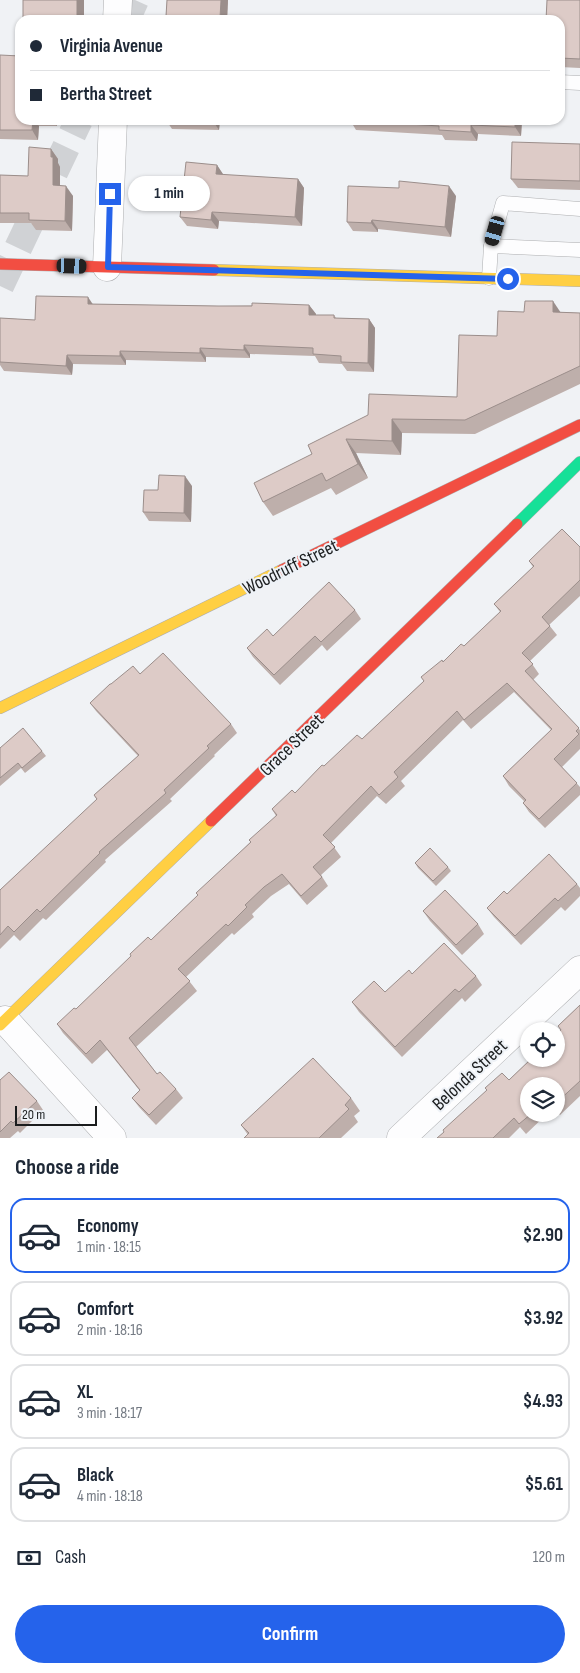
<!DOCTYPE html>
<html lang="en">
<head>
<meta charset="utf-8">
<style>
  body { margin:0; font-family:"Sofia Sans Condensed",sans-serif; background:#f2f2f3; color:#1f2937; height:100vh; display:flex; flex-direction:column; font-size:19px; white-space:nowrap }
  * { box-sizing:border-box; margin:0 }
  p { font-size:16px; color:#747a83 }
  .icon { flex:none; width:28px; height:28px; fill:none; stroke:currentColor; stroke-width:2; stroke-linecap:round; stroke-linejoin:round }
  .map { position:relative; height:1138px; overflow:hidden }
  .drawer { display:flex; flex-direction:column; background:#fff; flex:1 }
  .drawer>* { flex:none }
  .banner { position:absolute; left:15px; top:15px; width:550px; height:110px; border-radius:15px; box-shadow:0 1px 4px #0004; display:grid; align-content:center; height:110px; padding:0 15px; background:#fff }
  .controls { position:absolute; left:520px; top:1022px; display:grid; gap:10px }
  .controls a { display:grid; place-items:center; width:45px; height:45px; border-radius:50%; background:#fff; box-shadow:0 1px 4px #0004; font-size:25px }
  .scale { position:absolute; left:15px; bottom:12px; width:82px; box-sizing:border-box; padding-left:5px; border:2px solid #1b1d1e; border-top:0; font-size:14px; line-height:18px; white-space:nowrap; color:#1b1d1e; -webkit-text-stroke:4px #eef2f7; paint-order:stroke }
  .end { position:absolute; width:22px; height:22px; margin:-11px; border:6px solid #2563eb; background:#fff; box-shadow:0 0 0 2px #fff }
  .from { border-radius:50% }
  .bubble { position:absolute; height:35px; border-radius:18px; background:#fff; box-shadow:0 1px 4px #0004; font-size:16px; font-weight:700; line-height:35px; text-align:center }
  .car { position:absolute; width:15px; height:30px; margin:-15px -8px; border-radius:6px; box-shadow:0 0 4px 1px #0007; background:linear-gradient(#222 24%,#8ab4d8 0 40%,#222 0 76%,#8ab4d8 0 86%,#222 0) }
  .banner b { display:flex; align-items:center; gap:18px; height:48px; font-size:19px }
  .banner b+b { border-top:1px solid #e0e1e3 }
  .banner i { width:12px; height:12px; background:#1f2937 }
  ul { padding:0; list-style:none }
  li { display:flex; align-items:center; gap:15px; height:75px; margin:0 10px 8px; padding:0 5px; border:2px solid #e0e1e3; border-radius:15px }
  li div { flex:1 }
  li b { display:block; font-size:19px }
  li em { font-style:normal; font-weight:700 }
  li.selected { border-color:#2563eb }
  li>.icon { width:45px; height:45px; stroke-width:1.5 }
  h2 { padding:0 15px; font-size:22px; line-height:60px }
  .pay { display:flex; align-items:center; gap:12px; height:55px; padding:0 15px; font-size:19px }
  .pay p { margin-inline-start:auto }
  .primary-button { display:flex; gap:10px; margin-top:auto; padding:10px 15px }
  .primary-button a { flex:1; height:58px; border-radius:30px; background:#2563eb; color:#fff; font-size:20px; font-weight:700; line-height:58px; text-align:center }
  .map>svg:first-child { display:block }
</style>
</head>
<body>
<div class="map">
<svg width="580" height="1138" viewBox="0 0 580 1138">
  <rect width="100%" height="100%" fill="#f0f2f5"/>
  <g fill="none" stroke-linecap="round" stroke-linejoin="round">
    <g stroke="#d0d2d5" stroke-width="28" stroke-dasharray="28 14" stroke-linecap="butt">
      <polyline points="126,20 135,0"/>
      <polyline points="0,286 79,120"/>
    </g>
    <g stroke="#adaeb0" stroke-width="15">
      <g id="lane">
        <polyline points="560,82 580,83"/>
        <polyline points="491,246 580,250"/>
        <polyline points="489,278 491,246 503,203 580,209"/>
      </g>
    </g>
    <g stroke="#adaeb0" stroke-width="29">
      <g id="street">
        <polyline points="117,20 118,0"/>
        <polyline points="107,267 113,120"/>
        <polyline points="5,1020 112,1138"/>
        <polyline points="401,1138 580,970"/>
      </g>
    </g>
    <g stroke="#adaeb0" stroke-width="12">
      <polyline id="fast" points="517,524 580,462"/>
    </g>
    <g stroke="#adaeb0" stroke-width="12">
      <g id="slow">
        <polyline points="214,270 580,281"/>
        <polyline points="0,708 282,570"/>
        <polyline points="0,1025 211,821"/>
      </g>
    </g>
    <g stroke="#adaeb0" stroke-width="12">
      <g id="jam">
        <polyline points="0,264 214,270"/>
        <polyline points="282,570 580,425"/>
        <polyline points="211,821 517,524"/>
      </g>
    </g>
    <use href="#lane" stroke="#fdfdfe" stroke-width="14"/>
    <use href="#street" stroke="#fdfdfe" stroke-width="28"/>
    <use href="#fast" stroke="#16e098" stroke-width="11"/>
    <use href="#slow" stroke="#ffcf43" stroke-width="11"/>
    <use href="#jam" stroke="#f24e42" stroke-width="11"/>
  </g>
  <g fill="#beafab">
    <polygon points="167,0 228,0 227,20 169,20 166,16"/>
    <polygon points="580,0 580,68 560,67 560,20"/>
    <polygon points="0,55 20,120 57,120 57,126 39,126 38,140 0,139"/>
    <polygon points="166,120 220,120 219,130 172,129"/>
    <polygon points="350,120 522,120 521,136 478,134 477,141 445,140 442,135 356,130"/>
    <polygon points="580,144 580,190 518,188 511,179"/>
    <polygon points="51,149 58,159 58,163 60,167 60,186 73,196 72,231 36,230 31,223 0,223 0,175 28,176"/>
    <polygon points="217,165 223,175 298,179 304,188 302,226 219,221 218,229 187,226 180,217"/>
    <polygon points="456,196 451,237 378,229 378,232 353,231 347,222"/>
    <polygon points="92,304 218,306 309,305 316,314 316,315 334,315 336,318 369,319 375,328 374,372 347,371 342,364 319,363 315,356 250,354 250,358 206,357 206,362 126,360 126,365 73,364 72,375 4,371 0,365 0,318 35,320"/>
    <polygon points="561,312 580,313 580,384 475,434 402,433 401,455 356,453 368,478 336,495 331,488 273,516 263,502 312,454 308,445 457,397 497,336"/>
    <polygon points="192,486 191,522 149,521 143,512 158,490"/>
    <polygon points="580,547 580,596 549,625 557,635 530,661 539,674 533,680 580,730 580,749 562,767 580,787 580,795 545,828 529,812 523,803 524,801 509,786 503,776 551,730 514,692 471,729 463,720 401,781 405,786 386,804 377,796 331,843 341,857 321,875 328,886 307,905 289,884 271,896 252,914 254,917 234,935 232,933 186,977 197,991 136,1047 157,1074 176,1089 183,1098 156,1125 139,1107 132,1098 140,1091 107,1050 92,1064 63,1033 57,1024 76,1009 151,940 198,895 276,816 272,809 295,793 324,766 362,739 424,681 421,677 464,646 500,612 494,604 533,567 529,561"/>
    <polygon points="355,610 361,619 327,651 322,645 280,685 253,657 247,648 273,636"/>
    <polygon points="140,674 231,724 237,733 214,755 215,756 170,799 172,801 105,860 106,862 46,920 43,918 20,941 14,935 0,949 0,890 97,800 94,795 138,756 96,711 90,703 111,684"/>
    <polygon points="0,748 42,751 46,756 25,773 21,768 0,786"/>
    <polygon points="415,863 448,867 451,871 436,886 418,868"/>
    <polygon points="577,884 580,888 580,896 565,911 561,907 521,945 494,917 487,908 507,894"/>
    <polygon points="423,911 478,924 484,934 462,955 430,921"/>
    <polygon points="412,974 476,976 482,985 465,1002 462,998 402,1057 359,1012 352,1002 385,992"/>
    <polygon points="580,1005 580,1096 560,1115 556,1110 556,1086 529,1114 547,1114 526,1134 520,1127 509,1138 437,1138 509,1080 561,1030 558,1026"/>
    <polygon points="0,1080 37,1101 43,1110 20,1133 18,1131 10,1138 0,1138"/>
    <polygon points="351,1098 360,1111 354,1116 358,1122 341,1138 244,1138 248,1135 241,1125"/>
  </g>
  <g fill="#9b8e8b">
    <rect x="77" y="0" width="7" height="20"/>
    <polygon points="221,0 228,0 227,20 222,20 220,18"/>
    <polygon points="33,120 35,120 39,126 38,140 32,130"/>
    <polygon points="53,120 57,120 57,126"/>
    <polygon points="213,120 220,120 219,130 213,121"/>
    <polygon points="515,120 522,120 521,136 515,127"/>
    <polygon points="471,125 478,134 477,141 471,132"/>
    <polygon points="51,149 58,159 58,163 60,167 60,196 53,185"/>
    <polygon points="217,165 223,174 222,184 216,174"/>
    <polygon points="298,179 304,188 302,226 295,217"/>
    <polygon points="66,186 73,196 72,231 65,221"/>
    <polygon points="449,186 456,196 451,237 445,227"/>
    <polygon points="212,212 219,221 218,229 211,220"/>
    <polygon points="372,220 378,229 378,232 371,223"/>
    <polygon points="88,297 94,306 88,304"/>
    <polygon points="553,301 563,316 553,312"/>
    <polygon points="309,305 316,314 315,324 309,315"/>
    <polygon points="369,319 375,328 374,372 368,363"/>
    <polygon points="244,345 250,354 250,358 244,350"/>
    <polygon points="200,348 206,357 206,362 200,353"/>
    <polygon points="120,351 126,360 126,365 120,356"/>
    <polygon points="67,355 73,364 72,375 66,366"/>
    <polygon points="392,419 402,433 401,455 392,441"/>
    <polygon points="346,439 356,453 368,478 358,464"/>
    <polygon points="185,476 192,486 191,522 184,513"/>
  </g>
  <g fill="#ddcbc7" stroke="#9b8e8b">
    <rect x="23" y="0" width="54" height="20"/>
    <polygon points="167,0 221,0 220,18 166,16"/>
    <polygon points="547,0 580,0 580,59 560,58 560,20 546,20"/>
    <polygon points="0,55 20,56 20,120 33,120 32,130 0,130"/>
    <polygon points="180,120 213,120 213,121"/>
    <polygon points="350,120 515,120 515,127 471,125 471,132 439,130 439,126"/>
    <polygon points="512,142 580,144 580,181 511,179"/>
    <polygon points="29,147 51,149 51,157 53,157 53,185 66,186 65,221 29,220 29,213 0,213 0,175 28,176"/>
    <polygon points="186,162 217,165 216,174 298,179 295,217 212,212 211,220 180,217"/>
    <polygon points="399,181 449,186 445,227 372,220 371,223 347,222 348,186 399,188"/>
    <polygon points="36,296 88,297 88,304 218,306 252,306 252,303 309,305 309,315 334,315 334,318 369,319 368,363 341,362 341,356 313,354 313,348 244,345 244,350 200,348 200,353 120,351 120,356 67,355 66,366 0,362 0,318 35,320"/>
    <polygon points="525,301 553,301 553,312 580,313 580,366 465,420 392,419 392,441 346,439 358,464 326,481 322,473 263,502 254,483 312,454 308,445 368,415 369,394 457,397 459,335 497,336 498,311 524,312"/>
    <polygon points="159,475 185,476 184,513 143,512 144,490 158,490"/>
    <polygon points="562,529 580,547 580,580 542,617 550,626 522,653 533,664 525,671 579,728 576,731 579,734 554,759 577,783 539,819 523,803 526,800 503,776 552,729 507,683 464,720 457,711 394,772 398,777 379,795 371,786 323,835 335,847 313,867 322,877 301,896 282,874 264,887 245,905 247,907 228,926 226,924 178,969 190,981 129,1038 157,1074 160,1072 176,1089 149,1115 132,1098 140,1090 100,1040 86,1054 57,1024 74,1008 76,1009 131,956 130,954 148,937 151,940 198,895 196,893 251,842 249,840 277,815 272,809 292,790 295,793 322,765 324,766 357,735 362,739 424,681 421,677 442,660 443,662 461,644 464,646 501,611 494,604 534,566 529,561"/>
    <polygon points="329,582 355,610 321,642 315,636 274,675 247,648 267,629 273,636"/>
    <polygon points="163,653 231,724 207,746 209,748 164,790 166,793 99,852 100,853 40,912 37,909 14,932 8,926 0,935 0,890 97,799 94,795 139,755 90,703 110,684 111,684 133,666 140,674"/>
    <polygon points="23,728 42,751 22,768 18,763 0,778 0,748"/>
    <polygon points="430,848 448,867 433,881 415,863"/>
    <polygon points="549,854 577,884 558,901 555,898 515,936 487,908 504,891 507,894"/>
    <polygon points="445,890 478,924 456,945 423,911"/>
    <polygon points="444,943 476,976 459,992 455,989 395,1047 352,1002 374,981 385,992 409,970 412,974"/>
    <polygon points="580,1005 580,1081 556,1103 556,1086 529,1086 529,1114 531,1114 519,1124 514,1118 493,1138 437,1138 444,1132 443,1130 487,1090 485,1088 502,1073 509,1080 531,1059 556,1059 556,1034 561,1030 558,1026"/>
    <polygon points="313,1058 351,1098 345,1105 349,1109 319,1138 244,1138 249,1133 241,1125"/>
    <polygon points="9,1072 37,1101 13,1123 11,1121 0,1132 0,1080"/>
  </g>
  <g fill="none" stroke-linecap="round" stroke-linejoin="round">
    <polyline stroke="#2563eb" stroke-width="6" points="110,194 108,267 508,279"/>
  </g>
  <g text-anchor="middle" stroke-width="4" stroke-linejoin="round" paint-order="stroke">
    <g font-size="19" fill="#1b1d1e" stroke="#eef2f7">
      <text transform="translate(290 566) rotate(-26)" y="7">Woodruff Street</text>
      <text transform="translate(291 744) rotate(-44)" y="7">Grace Street</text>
      <text transform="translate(469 1074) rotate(-43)" y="7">Belonda Street</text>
    </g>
  </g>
</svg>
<div class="controls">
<a><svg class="icon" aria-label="locate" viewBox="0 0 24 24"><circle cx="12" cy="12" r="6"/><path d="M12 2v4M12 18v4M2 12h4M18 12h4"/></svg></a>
<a><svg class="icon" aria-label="layers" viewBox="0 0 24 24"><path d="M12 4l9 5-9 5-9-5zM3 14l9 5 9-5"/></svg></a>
</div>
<div class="scale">20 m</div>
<i class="end from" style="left:508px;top:279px"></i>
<i class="end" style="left:110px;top:194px"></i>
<div class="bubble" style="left:128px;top:176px;width:82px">1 min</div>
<i class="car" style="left:495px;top:231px;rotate:196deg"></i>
<i class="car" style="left:72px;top:266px;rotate:92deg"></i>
<div class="banner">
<b><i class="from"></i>Virginia Avenue</b>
<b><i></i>Bertha Street</b>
</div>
</div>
<section class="drawer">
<h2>Choose a ride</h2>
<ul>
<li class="selected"><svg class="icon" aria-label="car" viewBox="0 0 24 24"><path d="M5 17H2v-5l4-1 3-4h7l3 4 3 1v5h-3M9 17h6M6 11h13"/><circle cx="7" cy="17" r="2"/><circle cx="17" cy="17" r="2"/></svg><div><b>Economy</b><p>1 min · 18:15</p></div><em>$2.90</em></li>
<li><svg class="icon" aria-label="car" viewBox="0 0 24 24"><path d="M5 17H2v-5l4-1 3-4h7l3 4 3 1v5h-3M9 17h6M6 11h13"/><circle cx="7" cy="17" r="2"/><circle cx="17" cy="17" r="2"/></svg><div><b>Comfort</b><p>2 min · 18:16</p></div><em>$3.92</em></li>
<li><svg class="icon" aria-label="car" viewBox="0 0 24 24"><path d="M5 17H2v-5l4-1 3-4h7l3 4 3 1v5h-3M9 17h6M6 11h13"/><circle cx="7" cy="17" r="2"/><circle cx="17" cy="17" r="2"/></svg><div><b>XL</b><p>3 min · 18:17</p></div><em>$4.93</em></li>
<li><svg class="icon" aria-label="car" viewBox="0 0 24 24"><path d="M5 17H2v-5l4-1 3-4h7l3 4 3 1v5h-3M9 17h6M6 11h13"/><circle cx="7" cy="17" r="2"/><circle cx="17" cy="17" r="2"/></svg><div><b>Black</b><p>4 min · 18:18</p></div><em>$5.61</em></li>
</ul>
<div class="pay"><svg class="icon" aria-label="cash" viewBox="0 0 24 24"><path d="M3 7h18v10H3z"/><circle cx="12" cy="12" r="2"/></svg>Cash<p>120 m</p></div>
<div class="primary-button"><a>Confirm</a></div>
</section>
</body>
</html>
